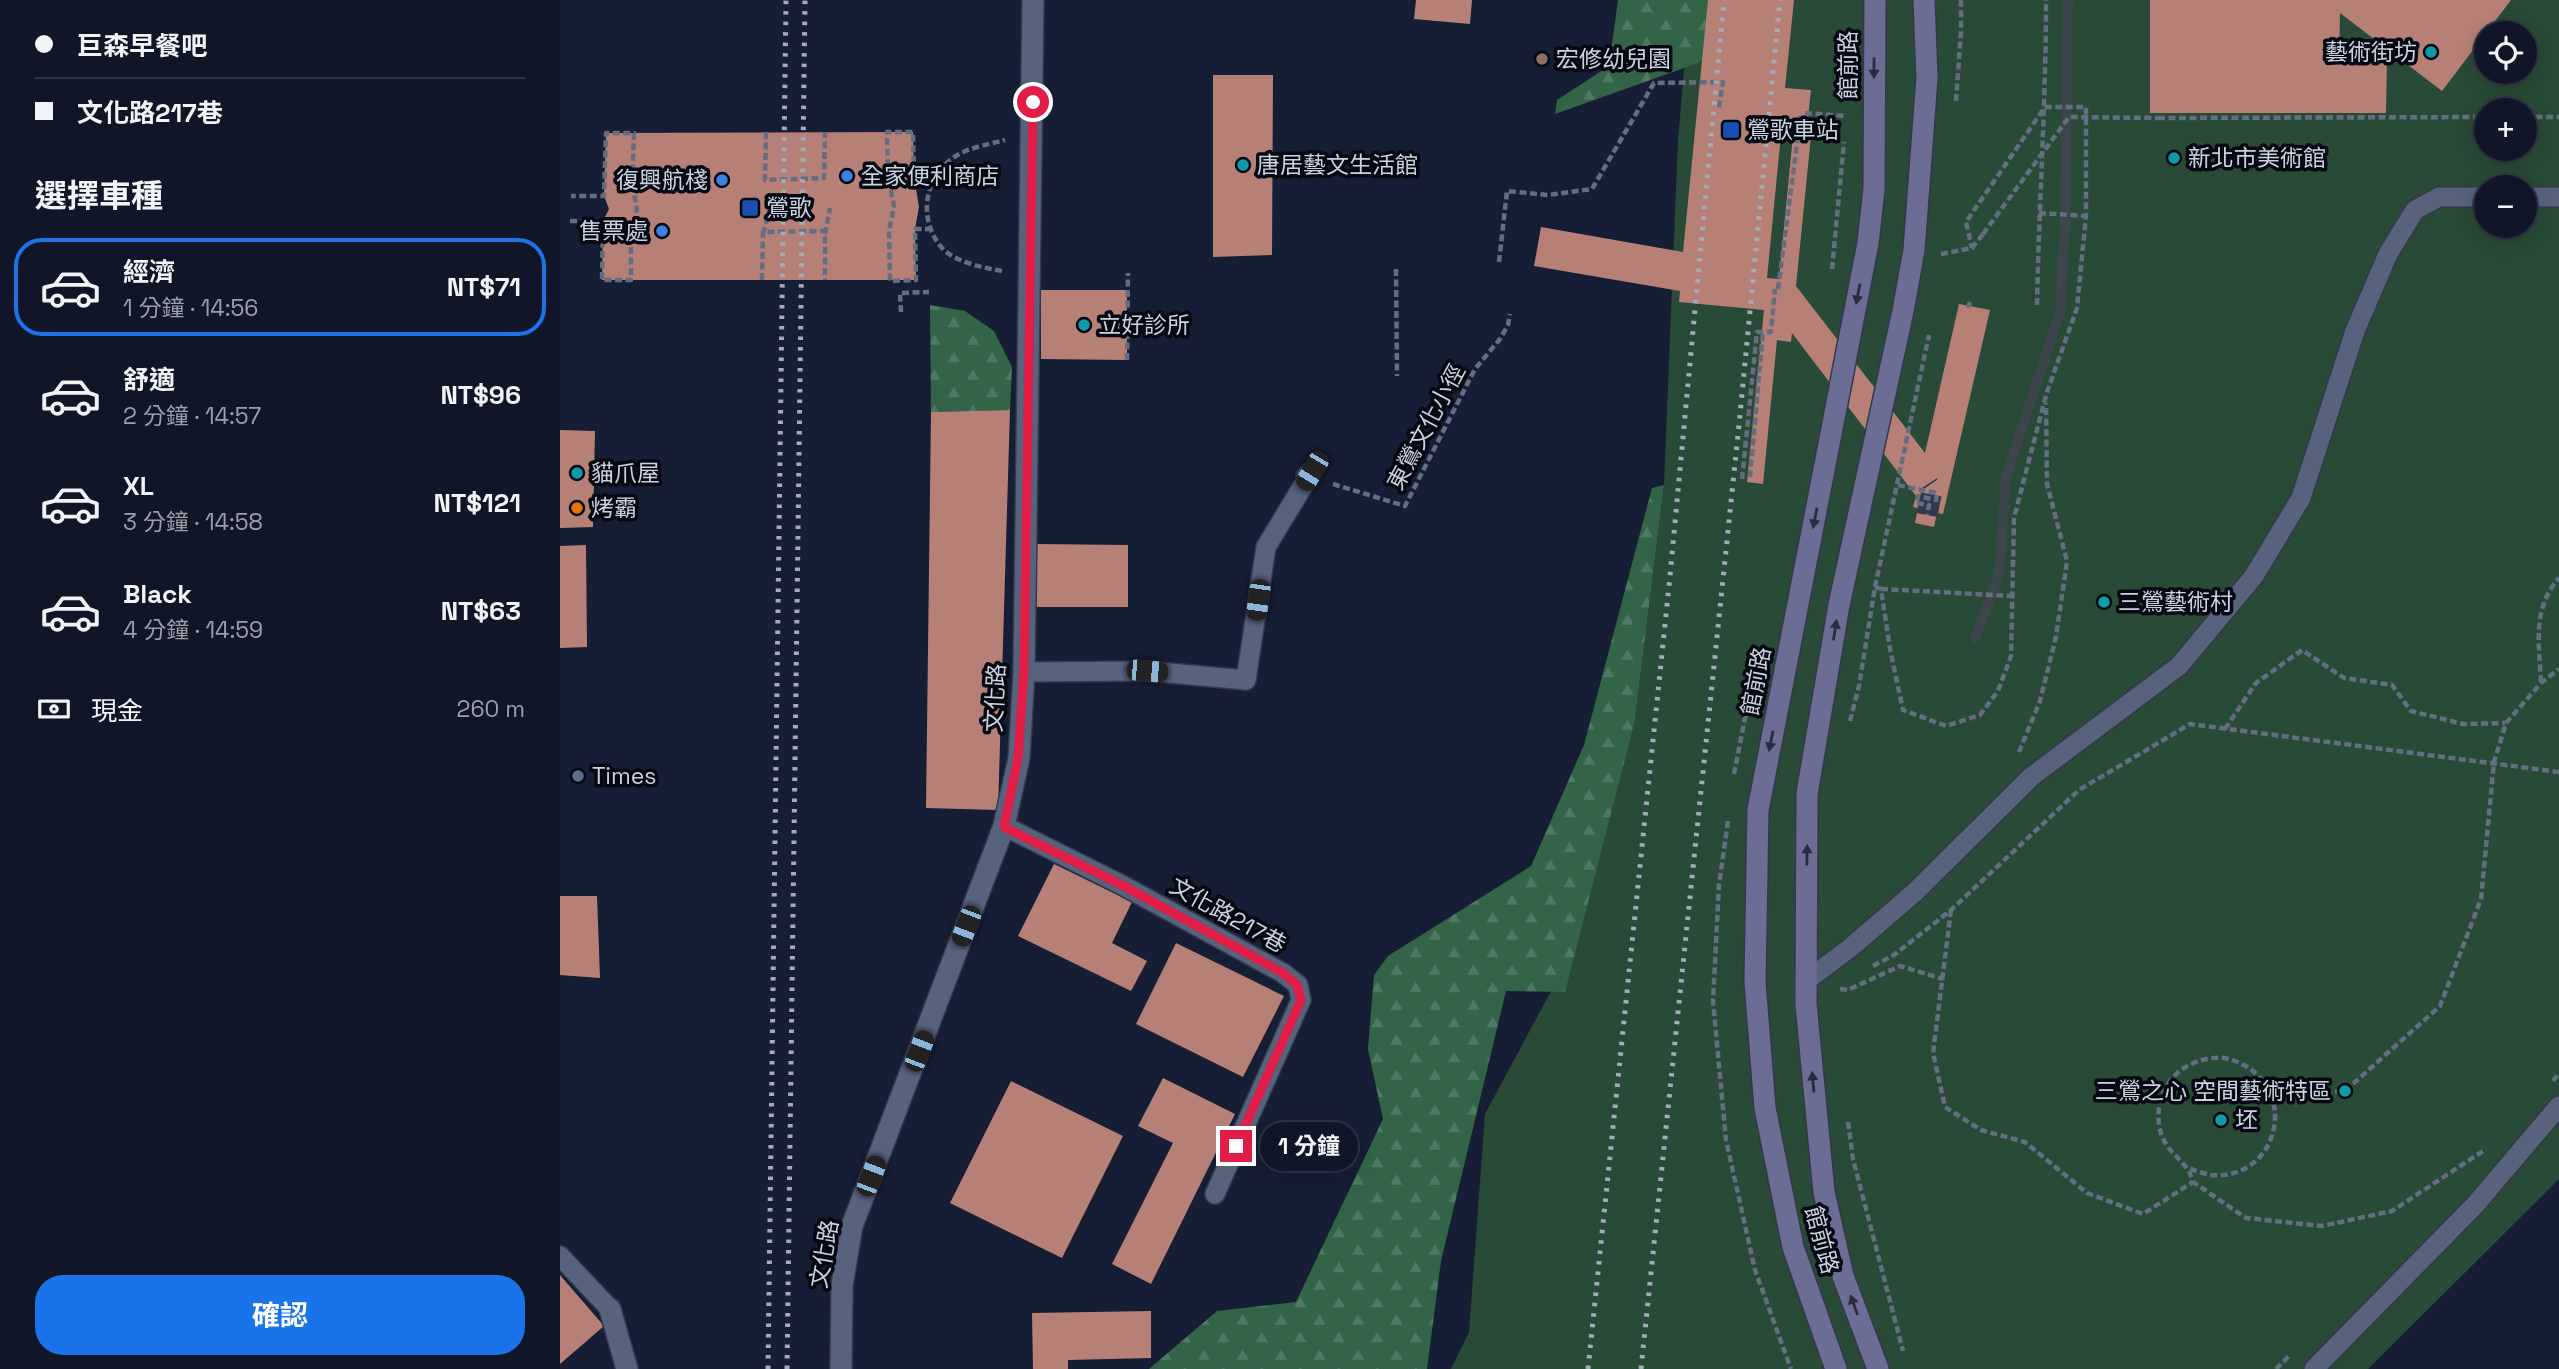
<!DOCTYPE html>
<html lang="zh-TW">
<head>
<meta charset="utf-8">
<style>
  body { margin:0; font-family:"Space Grotesk","Noto Sans TC",sans-serif; background:#191f30; color:#f1f3f6; height:100vh; display:flex; flex-direction:column; font-size:26px; white-space:nowrap }
  * { box-sizing:border-box; margin:0 }
  p { font-size:23px; color:#9c9fa8 }
  .icon { flex:none; width:38px; height:38px; fill:none; stroke:currentColor; stroke-width:2; stroke-linecap:round; stroke-linejoin:round }
  .map { position:relative; flex:1; overflow:hidden }
  .drawer { display:flex; flex-direction:column; background:#101628; width:560px }
  .drawer>* { flex:none }
  .guide { display:grid; align-content:center; height:154px; padding:0 35px; background:#101628 }
  .fabs { position:absolute; left:1914px; top:21px; display:grid; gap:14px }
  .fabs a { display:grid; place-items:center; width:63px; height:63px; border-radius:50%; background:#101628; box-shadow:0 4px 18px #0003,0 0 0 2px #303545; font-size:35px }
  .end { position:absolute; width:32px; height:32px; margin:-16px; border:9px solid #e11d48; background:#fff; box-shadow:0 0 0 4px #fff }
  .from { border-radius:50% }
  .bubble { position:absolute; height:49px; border-radius:24px; background:#101628; box-shadow:0 4px 18px #0003,0 0 0 2px #303545; font-size:23px; font-weight:700; line-height:49px; text-align:center }
  .car { position:absolute; width:21px; height:42px; margin:-21px -10px; border-radius:9px; box-shadow:0 0 5px 2px #0007; background:linear-gradient(#222 24%,#8ab4d8 0 40%,#222 0 76%,#8ab4d8 0 86%,#222 0) }
  .guide b { display:flex; align-items:center; gap:24px; height:66px; font-size:26px }
  .guide b+b { border-top:2px solid #303545 }
  .guide i { width:18px; height:18px; background:#f1f3f6 }
  ul { padding:0; list-style:none }
  li { display:flex; align-items:center; gap:21px; height:98px; margin:0 14px 10px; padding:0 21px; border:4px solid transparent; border-radius:28px }
  li div { flex:1 }
  li b { display:block; font-size:26px }
  li em { font-style:normal; font-weight:700 }
  li.current { border-color:#1a73e8 }
  li>.icon { width:63px; height:63px; stroke-width:1.5 }
  h2 { padding:0 35px; font-size:32px; line-height:84px }
  .pay { display:flex; align-items:center; gap:18px; height:77px; padding:0 35px; font-size:26px }
  .pay p { margin-inline-start:auto }
  .cta { display:flex; gap:14px; margin-top:auto; padding:14px 35px }
  .cta a { flex:1; height:80px; border-radius:28px; background:#1a73e8; color:#fff; font-size:28px; font-weight:700; line-height:80px; text-align:center }
  main { display:flex; flex:1; min-height:0 }
  .map>svg:first-child { display:block }
</style>
</head>
<body>
<main>
<section class="drawer">
<div class="guide">
<b><i class="from"></i>巨森早餐吧</b>
<b><i></i>文化路217巷</b>
</div>
<h2>選擇車種</h2>
<ul>
<li class="current"><svg class="icon" aria-label="car" viewBox="0 0 24 24"><path d="M5 17H2v-5l4-1 3-4h7l3 4 3 1v5h-3M9 17h6M6 11h13"/><circle cx="7" cy="17" r="2"/><circle cx="17" cy="17" r="2"/></svg><div><b>經濟</b><p>1 分鐘 · 14:56</p></div><em>NT$71</em></li>
<li><svg class="icon" aria-label="car" viewBox="0 0 24 24"><path d="M5 17H2v-5l4-1 3-4h7l3 4 3 1v5h-3M9 17h6M6 11h13"/><circle cx="7" cy="17" r="2"/><circle cx="17" cy="17" r="2"/></svg><div><b>舒適</b><p>2 分鐘 · 14:57</p></div><em>NT$96</em></li>
<li><svg class="icon" aria-label="car" viewBox="0 0 24 24"><path d="M5 17H2v-5l4-1 3-4h7l3 4 3 1v5h-3M9 17h6M6 11h13"/><circle cx="7" cy="17" r="2"/><circle cx="17" cy="17" r="2"/></svg><div><b>XL</b><p>3 分鐘 · 14:58</p></div><em>NT$121</em></li>
<li><svg class="icon" aria-label="car" viewBox="0 0 24 24"><path d="M5 17H2v-5l4-1 3-4h7l3 4 3 1v5h-3M9 17h6M6 11h13"/><circle cx="7" cy="17" r="2"/><circle cx="17" cy="17" r="2"/></svg><div><b>Black</b><p>4 分鐘 · 14:59</p></div><em>NT$63</em></li>
</ul>
<div class="pay"><svg class="icon" aria-label="cash" viewBox="0 0 24 24"><path d="M3 7h18v10H3z"/><circle cx="12" cy="12" r="2"/></svg>現金<p>260 m</p></div>
<div class="cta"><a>確認</a></div>
</section>
<div class="map">
<svg width="1999" height="1369" viewBox="0 0 1999 1369">
  <defs>
    <pattern id="forest-firs" width="22" height="20" patternUnits="userSpaceOnUse" patternTransform="scale(1.75)"><rect width="22" height="20" fill="#336448"/><path d="M5 1l3.5 6h-7zM16 11l3.5 6h-7z" fill="#4f7962"/></pattern>
  </defs>
  <rect width="100%" height="100%" fill="#161e35"/>
  <path fill="#294a37" fill-rule="evenodd" d="M 1130,0 L 1999,0 L 1999,1179 L 1808,1369 L 891,1369 L 909,1332 L 925,1114 L 1005,965 L 1075,720 L 1104,485 L 1118,140 ZM 1927,33 L 1965,33 L 1965,72 L 1927,72 ZM 1927,110 L 1965,110 L 1965,149 L 1927,149 ZM 1927,187 L 1965,187 L 1965,226 L 1927,226 Z"/>
  <g fill="url(#forest-firs)">
    <polygon points="1058,0 1179,0 1178,25 1138,63 995,114 997,100 1049,66"/>
    <polygon points="370,305 405,311 434,331 452,367 450,410 371,412"/>
    <polygon points="1104,485 1075,720 1005,992 946,991 881,1261 867,1369 589,1369 657,1311 736,1302 823,1119 808,1049 814,975 828,956 971,866 1024,745 1092,488"/>
  </g>
  <g fill="none" stroke-linecap="round" stroke-linejoin="round">
    <polyline stroke="#3d464d" stroke-width="10" points="1415,638 1439,575 1446,476 1500,312 1505,224 1508,0"/>
  </g>
  <g fill="#b78076" fill-rule="evenodd">
    <polygon points="856,0 912,0 910,24 854,19"/>
    <path d="M 1148,0 L 1234,0 L 1225,88 L 1251,90 L 1247,126 L 1252,126 L 1236,286 L 1365,453 L 1399,304 L 1430,310 L 1383,514 L 1377,513 L 1374,527 L 1355,523 L 1358,508 L 1353,507 L 1356,496 L 1232,333 L 1231,342 L 1217,340 L 1203,484 L 1187,482 L 1204,310 L 1119,302 L 1120,291 L 974,266 L 981,227 L 1123,252 ZM 1222,124 L 1234,125 L 1219,279 L 1207,278 Z"/>
    <polygon points="1590,0 1951,0 1882,91 1780,13 1779,58 1827,58 1826,113 1590,113"/>
    <polygon points="653,75 713,75 712,255 653,257"/>
    <polygon points="353,132 354,177 359,207 355,229 356,280 42,280 43,221 49,209 44,196 46,133"/>
    <polygon points="481,290 567,290 567,360 481,359"/>
    <polygon points="450,410 438,810 366,808 371,412"/>
    <polygon points="0,430 35,431 33,527 0,528"/>
    <polygon points="474,544 568,545 568,607 474,607"/>
    <polygon points="26,545 27,647 0,648 0,546"/>
    <polygon points="494,864 572,902 552,943 587,961 571,991 458,936"/>
    <polygon points="0,896 37,896 40,978 0,975"/>
    <polygon points="616,943 724,996 683,1077 576,1024"/>
    <polygon points="603,1078 675,1114 591,1284 552,1264 613,1143 578,1126"/>
    <polygon points="451,1081 563,1136 502,1258 390,1203"/>
    <polygon points="0,1275 44,1326 0,1364"/>
    <polygon points="591,1311 591,1358 508,1360 508,1369 473,1369 472,1313"/>
  </g>
  <g fill="none" stroke-linecap="round" stroke-linejoin="round">
    <polyline stroke="#31394f" stroke-width="21" stroke-dasharray="21 10" stroke-linecap="butt" points="1367,515 1372,490 1368,484"/>
    <g stroke="#33384b" stroke-width="22">
      <g id="lane">
        <polyline points="1965,197 1999,197"/>
        <polyline points="464,672 587,671 686,680 706,547 752,471 746,476"/>
        <polyline points="444,826 562,885 723,973 738,985 741,1000 655,1194"/>
        <polyline points="1246,981 1290,948 1355,892 1471,777 1619,666 1694,576 1741,498 1795,331 1828,254 1855,210 1879,197 1927,197"/>
        <polyline points="0,1256 50,1309"/>
        <polyline points="1754,1369 1915,1205 1999,1106"/>
      </g>
    </g>
    <g stroke="#33384b" stroke-width="24">
      <g id="street">
        <polyline points="50,1309 67,1369"/>
        <polyline points="281,1369 282,1285 292,1226 444,826 459,758 464,672 473,0"/>
      </g>
    </g>
    <g stroke="#33384b" stroke-width="24">
      <g id="secondary">
        <polyline points="1276,1369 1233,1247 1205,1108 1195,982 1198,810 1308,243 1314,189 1315,0"/>
        <polyline points="1318,1369 1283,1276 1264,1192 1246,1004 1247,794 1279,605 1343,311 1354,250 1367,78 1364,0"/>
      </g>
    </g>
    <g stroke="#656d80" stroke-width="4.5" stroke-dasharray="7 3.5" stroke-linecap="butt">
      <polyline points="1396,101 1401,32 1401,0"/>
      <polyline points="1245,113 1286,116"/>
      <polyline points="1965,117 1999,117"/>
      <polyline points="1598,118 1927,117"/>
      <polyline points="206,132 205,180 264,178 265,132"/>
      <polyline points="1479,213 1526,216"/>
      <polyline points="10,221 43,221 42,280 71,280 71,232 77,209 72,183 74,133 46,133 44,196 11,196"/>
      <polyline points="372,229 355,229 356,280 330,281 329,231 334,207 328,175 327,132 353,132 354,177 374,178"/>
      <polyline points="203,234 210,208"/>
      <polyline points="265,234 270,208"/>
      <polyline points="1381,254 1412,248 1423,234"/>
      <polyline points="939,262 947,191 988,195 1032,189 1094,83 1163,82 1159,108"/>
      <polyline points="836,269 837,376"/>
      <polyline points="1272,269 1284,142"/>
      <path d="M 442,271 C 424,268 395,262 382,248 C 359,222 363,182 389,161 C 404,148 426,145 445,140"/>
      <polyline points="202,280 203,232 265,231 265,280"/>
      <polyline points="1218,289 1241,113"/>
      <path d="M 1477,305 C 1479,203 1486,102 1486,0"/>
      <polyline points="1408,308 1410,302"/>
      <polyline points="341,312 340,293 369,292"/>
      <polyline points="567,360 568,273"/>
      <polyline points="1190,477 1203,332"/>
      <polyline points="1182,479 1197,332 1211,332 1215,289"/>
      <polyline points="773,484 845,506 915,369 940,339 948,325 950,314"/>
      <polyline points="1338,485 1377,493 1376,500 1358,496 1356,503 1369,505 1367,515"/>
      <polyline points="1315,587 1321,589 1330,649 1343,710 1386,726 1420,715 1438,691 1451,656 1454,518 1486,395 1517,308 1526,216 1526,107 1485,107 1406,222 1412,248"/>
      <polyline points="1321,589 1452,596"/>
      <path d="M 1981,682 C 1979,645 1972,608 1999,578"/>
      <polyline points="1290,721 1299,686 1315,587 1369,335"/>
      <polyline points="1665,729 1696,683 1742,650 1784,678 1832,685 1851,711 1903,724 1945,723"/>
      <polyline points="1459,752 1480,701 1496,637 1507,561 1487,484 1486,403"/>
      <polyline points="1174,774 1198,652"/>
      <polyline points="1168,821 1159,885 1153,1001 1166,1140 1195,1270 1231,1369"/>
      <polyline points="1391,910 1373,1053 1385,1107 1421,1130 1465,1142 1527,1193 1583,1214 1633,1182"/>
      <polyline points="1313,966 1334,955 1391,910 1519,790 1630,724 1999,772"/>
      <polyline points="1280,989 1288,990 1340,966 1383,979"/>
      <polyline points="1993,1081 1999,1073"/>
      <polyline points="1712,1095 1785,1091 1880,1006 1921,899 1934,762 1946,723 1981,683 1999,669"/>
      <polyline points="1288,1122 1293,1159 1343,1351"/>
      <path d="M 1630,1169 C 1637,1171 1644,1174 1651,1175 C 1720,1181 1741,1086 1675,1061 C 1658,1054 1639,1059 1624,1068 C 1606,1079 1596,1103 1599,1124 C 1603,1155 1627,1157 1633,1182 L 1686,1218 L 1762,1226 L 1832,1211 L 1926,1149"/>
      <polyline points="1716,1369 1730,1355"/>
    </g>
    <use href="#lane" stroke="#57627d" stroke-width="19"/>
    <use href="#street" stroke="#57627d" stroke-width="21"/>
    <use href="#secondary" stroke="#6b6d94" stroke-width="21"/>
    <g stroke="#a4acbc" stroke-width="5" stroke-dasharray="3.5 7" stroke-linecap="butt">
      <polyline points="208,1369 226,0"/>
      <polyline points="227,1369 245,0"/>
      <polyline points="1028,1369 1110,576 1164,0"/>
      <polyline points="1081,1369 1179,425 1220,0"/>
    </g>
    <polyline stroke="#656d80" stroke-width="4.5" stroke-dasharray="7 3.5" stroke-linecap="butt" points="1423,234 1509,117 1598,118"/>
  </g>
  <defs><path id="oneway-solid" d="M-6-.8H1V-3.2L6.5 0L1 3.2V.8H-6Z" transform="scale(1.75)"/></defs>
  <g fill="#292c40">
    <use href="#oneway-solid" transform="translate(1314 68) rotate(90)"/>
    <use href="#oneway-solid" transform="translate(1298 294) rotate(101)"/>
    <use href="#oneway-solid" transform="translate(1255 518) rotate(101)"/>
    <use href="#oneway-solid" transform="translate(1275 630) rotate(-81)"/>
    <use href="#oneway-solid" transform="translate(1211 741) rotate(101)"/>
    <use href="#oneway-solid" transform="translate(1247 855) rotate(-89)"/>
    <use href="#oneway-solid" transform="translate(1253 1082) rotate(-95)"/>
    <use href="#oneway-solid" transform="translate(1294 1305) rotate(-110)"/>
  </g>
  <g fill="none" stroke-linecap="round" stroke-linejoin="round">
    <polyline stroke="#e11d48" stroke-width="9" points="473,102 464,672 458,758 444,827 562,885 723,973 737,985 741,1000 676,1146"/>
  </g>
  <g fill="#0f9aa8" stroke="#060912" stroke-width="2.5">
    <circle cx="1871" cy="52" r="7"/>
    <circle cx="1614" cy="158" r="7"/>
    <circle cx="683" cy="165" r="7"/>
    <circle cx="524" cy="325" r="7"/>
    <circle cx="17" cy="473" r="7"/>
    <circle cx="1544" cy="602" r="7"/>
    <circle cx="1785" cy="1091" r="7"/>
    <circle cx="1661" cy="1120" r="7"/>
  </g>
  <circle fill="#8d6e63" stroke="#060912" stroke-width="2.5" cx="982" cy="59" r="7"/>
  <g fill="#1a4fb4" stroke="#060912" stroke-width="2.5">
    <rect x="1162" y="121" width="18" height="18" rx="3.5"/>
    <rect x="181" y="199" width="18" height="18" rx="3.5"/>
  </g>
  <g fill="#3f7fe0" stroke="#060912" stroke-width="2.5">
    <circle cx="287" cy="176" r="7"/>
    <circle cx="162" cy="180" r="7"/>
    <circle cx="102" cy="231" r="7"/>
  </g>
  <circle fill="#e8710a" stroke="#060912" stroke-width="2.5" cx="17" cy="508" r="7"/>
  <circle fill="#5c6f8a" stroke="#060912" stroke-width="2.5" cx="18" cy="776" r="7"/>
  <g text-anchor="middle" stroke-width="7" stroke-linejoin="round" paint-order="stroke">
    <g font-size="23" fill="#cbd2e1" stroke="#060912" text-anchor="start">
      <text x="1857" y="60" text-anchor="end">藝術街坊</text>
      <text x="996" y="67">宏修幼兒園</text>
      <text x="1187" y="138">鶯歌車站</text>
      <text x="1628" y="166">新北市美術館</text>
      <text x="697" y="173">唐居藝文生活館</text>
      <text x="301" y="184">全家便利商店</text>
      <text x="148" y="188" text-anchor="end">復興航棧</text>
      <text x="206" y="216">鶯歌</text>
      <text x="88" y="239" text-anchor="end">售票處</text>
      <text x="538" y="333">立好診所</text>
      <text x="31" y="481">貓爪屋</text>
      <text x="31" y="516">烤霸</text>
      <text x="1558" y="610">三鶯藝術村</text>
      <text x="32" y="784">Times</text>
      <text x="1771" y="1099" text-anchor="end">三鶯之心 空間藝術特區</text>
      <text x="1675" y="1128">坯</text>
    </g>
    <g font-size="23" fill="#cbd2e1" stroke="#060912">
      <text transform="translate(1288 65) rotate(-90)" y="8">館前路</text>
      <text transform="translate(866 427) rotate(-62)" y="8">東鶯文化小徑</text>
      <text transform="translate(1196 681) rotate(-79)" y="8">館前路</text>
      <text transform="translate(435 698) rotate(-87)" y="8">文化路</text>
      <text transform="translate(668 915) rotate(29)" y="8">文化路217巷</text>
      <text transform="translate(1262 1240) rotate(75)" y="8">館前路</text>
      <text transform="translate(264 1254) rotate(-80)" y="8">文化路</text>
    </g>
  </g>
</svg>
<div class="fabs">
<a><svg class="icon" aria-label="locate" viewBox="0 0 24 24"><circle cx="12" cy="12" r="6"/><path d="M12 2v4M12 18v4M2 12h4M18 12h4"/></svg></a>
<a>+</a>
<a>−</a>
</div>
<i class="end from" style="left:473px;top:102px"></i>
<i class="end" style="left:676px;top:1146px"></i>
<div class="bubble" style="left:700px;top:1122px;width:98px">1 分鐘</div>
<i class="car" style="left:752px;top:471px;rotate:211deg"></i>
<i class="car" style="left:698px;top:600px;rotate:188deg"></i>
<i class="car" style="left:587px;top:671px;rotate:95deg"></i>
<i class="car" style="left:406px;top:926px;rotate:201deg"></i>
<i class="car" style="left:359px;top:1051px;rotate:21deg"></i>
<i class="car" style="left:311px;top:1176px;rotate:21deg"></i>
</div>
</main>
</body>
</html>
